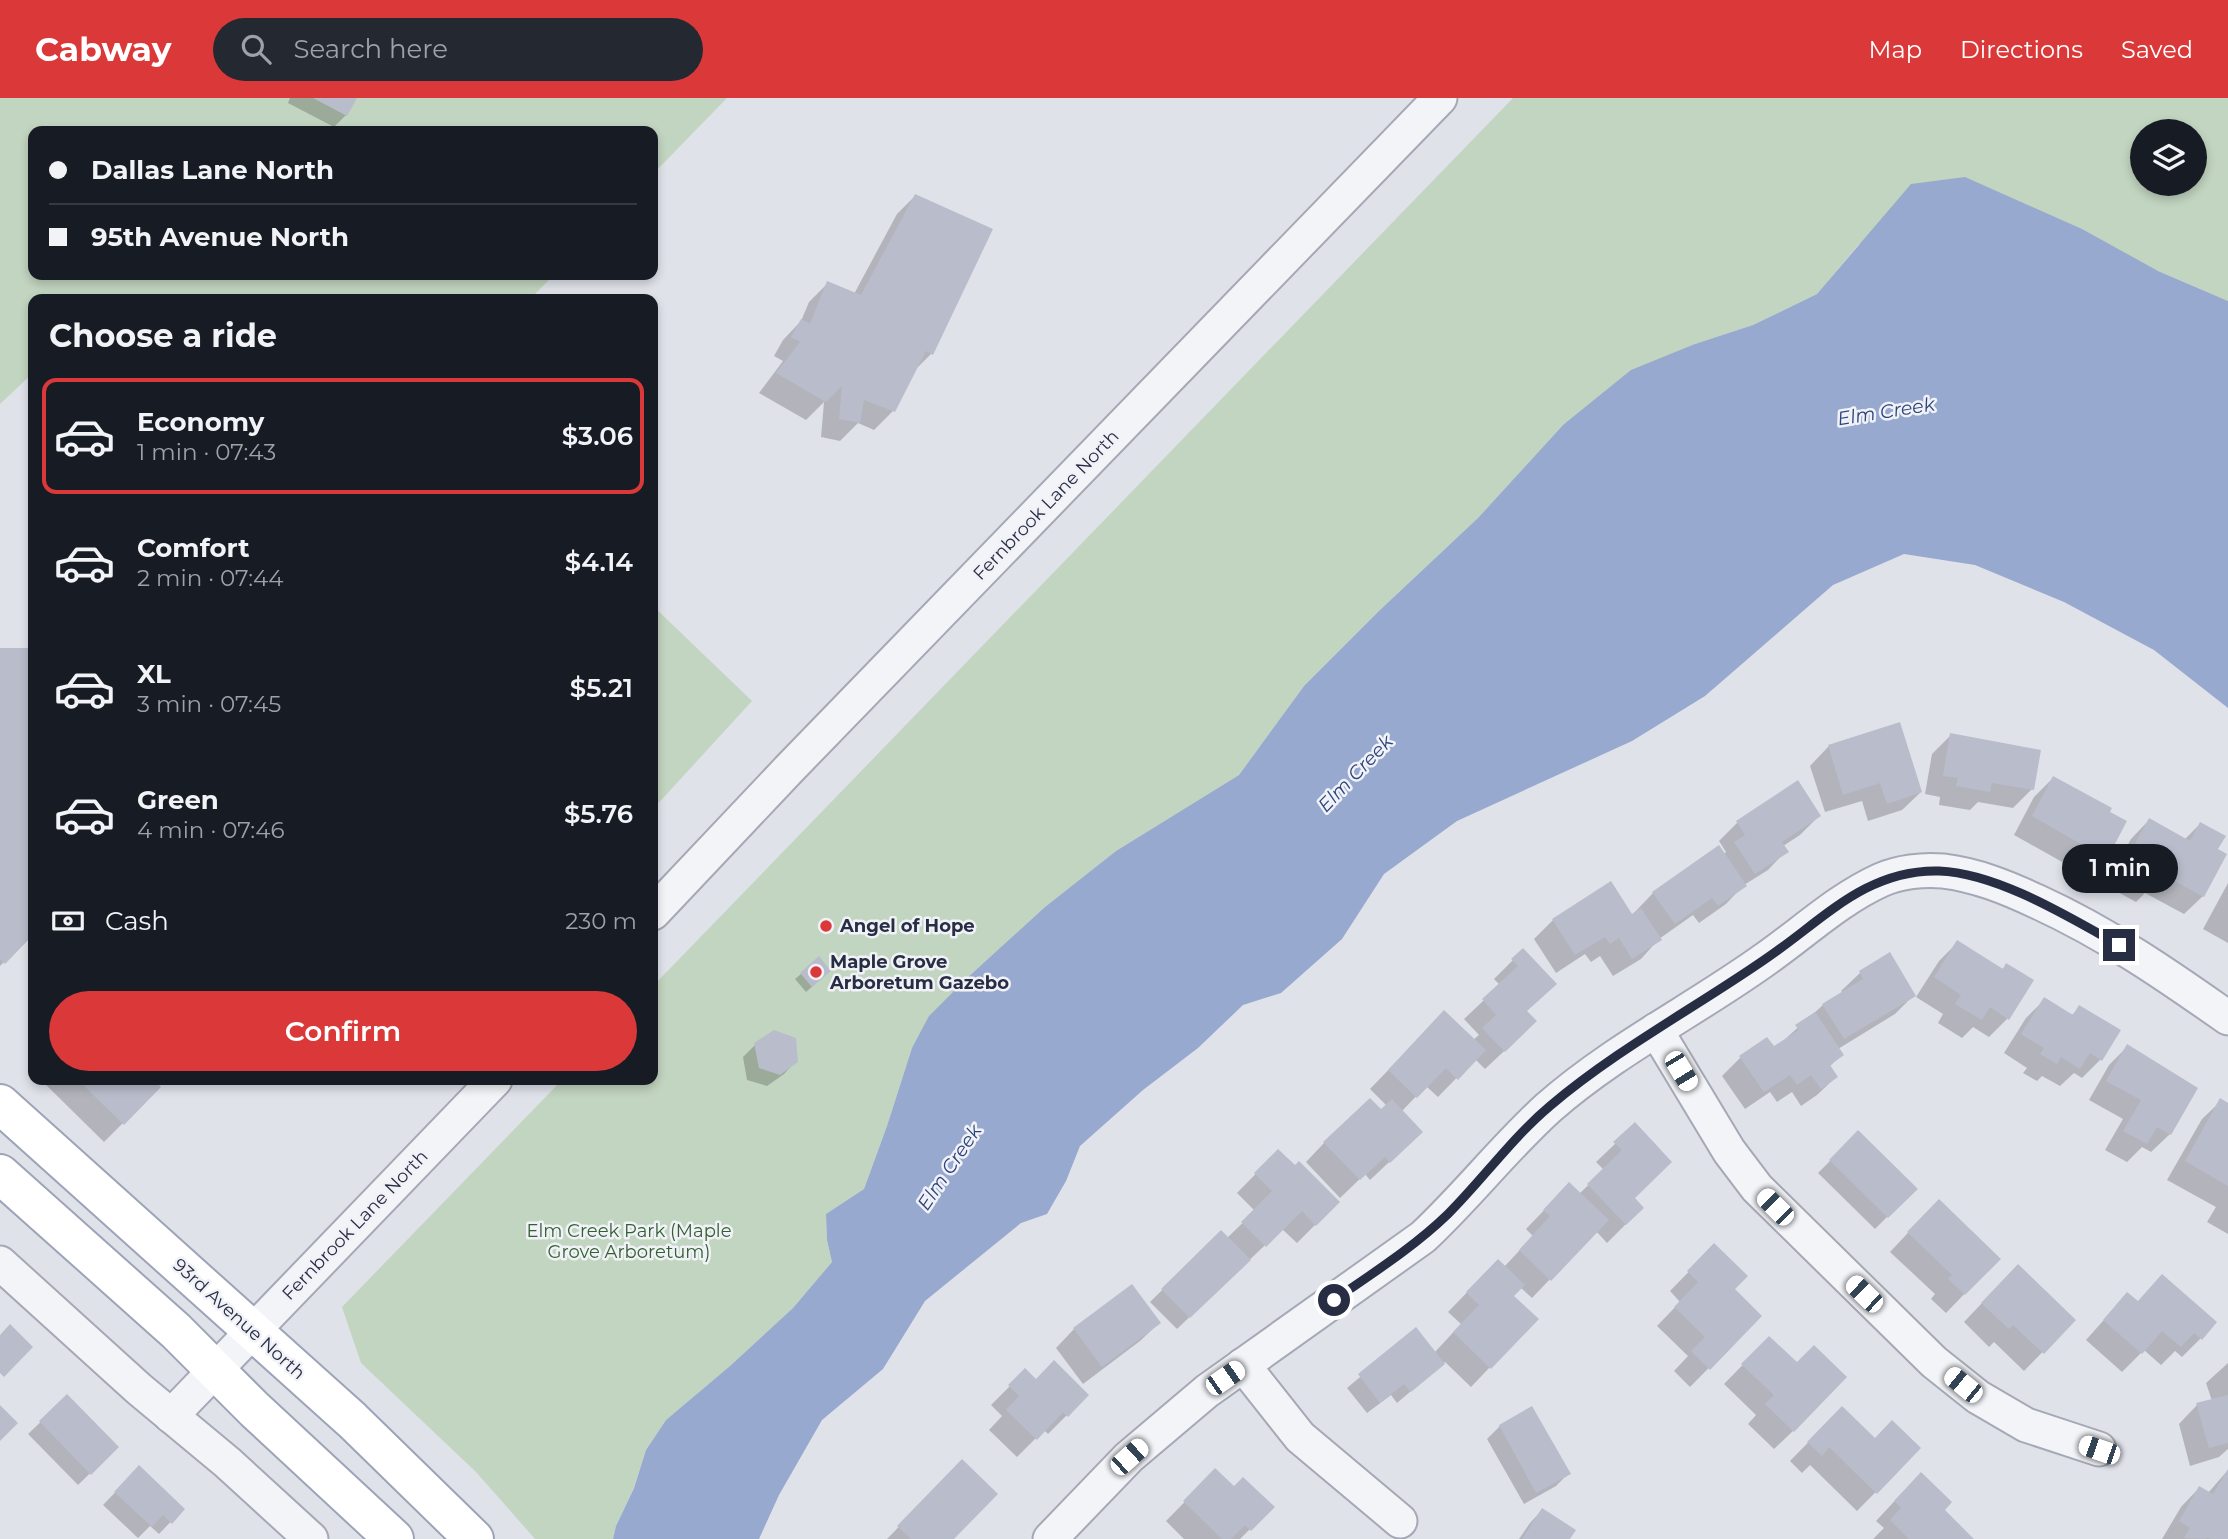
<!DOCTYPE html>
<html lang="en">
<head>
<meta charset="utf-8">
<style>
  body { margin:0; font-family:Montserrat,sans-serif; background:#242831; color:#f1f3f6; height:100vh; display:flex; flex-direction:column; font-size:26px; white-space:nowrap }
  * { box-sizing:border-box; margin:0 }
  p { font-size:23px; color:#9ea1a6 }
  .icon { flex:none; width:38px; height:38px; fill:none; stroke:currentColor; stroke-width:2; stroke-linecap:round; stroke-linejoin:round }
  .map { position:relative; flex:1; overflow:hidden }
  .panel { position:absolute; left:28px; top:196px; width:630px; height:791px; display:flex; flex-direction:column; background:#171b24; border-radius:14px; box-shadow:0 4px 10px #0003 }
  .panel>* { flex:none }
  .banner { position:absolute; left:28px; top:28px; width:630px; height:154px; border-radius:14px; box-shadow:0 4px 10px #0003; display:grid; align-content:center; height:154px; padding:0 21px; background:#171b24 }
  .fabs { position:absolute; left:2130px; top:21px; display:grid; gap:14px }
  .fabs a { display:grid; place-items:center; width:77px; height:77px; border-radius:50%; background:#171b24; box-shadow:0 4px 10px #0003; font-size:35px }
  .end { position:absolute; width:32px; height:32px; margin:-16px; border:9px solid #272d43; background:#fff; box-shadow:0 0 0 4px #fff }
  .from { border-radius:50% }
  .bubble { position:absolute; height:49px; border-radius:24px; background:#171b24; box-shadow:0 4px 10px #0003; font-size:23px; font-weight:600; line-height:49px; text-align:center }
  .car { position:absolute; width:21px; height:42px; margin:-21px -10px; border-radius:9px; box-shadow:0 0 5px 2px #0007; background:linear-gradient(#fff 24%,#345 0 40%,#fff 0 76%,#345 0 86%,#fff 0) }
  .banner b { display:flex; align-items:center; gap:24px; height:66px; font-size:26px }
  .banner b+b { border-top:2px solid #363941 }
  .banner i { width:18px; height:18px; background:#f1f3f6 }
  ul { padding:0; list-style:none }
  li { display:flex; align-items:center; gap:21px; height:116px; margin:0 14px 10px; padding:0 7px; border:4px solid transparent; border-radius:14px }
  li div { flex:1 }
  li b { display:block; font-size:26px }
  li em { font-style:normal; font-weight:600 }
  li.selected { border-color:#db3939 }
  li>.icon { width:63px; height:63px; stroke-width:1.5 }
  h2 { padding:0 21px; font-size:32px; line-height:84px }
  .pay { display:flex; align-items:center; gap:18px; height:77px; padding:0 21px; font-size:26px }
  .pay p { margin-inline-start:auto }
  .primary-button { display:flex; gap:14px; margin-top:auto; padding:14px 21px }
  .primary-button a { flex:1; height:80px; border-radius:42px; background:#db3939; color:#fff; font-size:28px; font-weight:600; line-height:80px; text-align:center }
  header { display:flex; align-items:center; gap:42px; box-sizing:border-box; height:98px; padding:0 35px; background:#db3939; color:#fff }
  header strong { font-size:33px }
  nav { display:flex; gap:38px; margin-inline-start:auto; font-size:24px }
  .search { width:490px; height:63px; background:#242831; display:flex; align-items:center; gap:18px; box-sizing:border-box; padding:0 24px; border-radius:38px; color:#9ea1a6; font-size:26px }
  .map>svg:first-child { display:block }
</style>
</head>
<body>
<header>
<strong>Cabway</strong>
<div class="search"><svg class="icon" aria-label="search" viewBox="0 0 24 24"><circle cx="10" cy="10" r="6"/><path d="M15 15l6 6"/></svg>Search here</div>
<nav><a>Map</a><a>Directions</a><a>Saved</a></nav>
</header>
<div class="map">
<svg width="2228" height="1441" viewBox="0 0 2228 1441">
  <rect width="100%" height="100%" fill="#e0e2ea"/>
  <g fill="#c2d5c0" fill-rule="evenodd">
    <polygon points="0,0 727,0 653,76 653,33 33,33 33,177 554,177 530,201 33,201 33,275 0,306"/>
    <path d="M 1513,0 L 2228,0 L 2228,203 L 2158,173 L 1859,146 L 1817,196 L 1753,227 L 1695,246 L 1563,327 L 1478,420 L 1380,512 L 1304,588 L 1239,677 L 1116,753 L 1045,809 L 966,881 L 912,950 L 887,1028 L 864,1091 L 826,1116 L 827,1142 L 832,1164 L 793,1210 L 730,1268 L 666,1322 L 646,1352 L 634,1389 L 616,1428 L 613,1441 L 535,1441 L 476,1374 L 361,1265 L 342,1209 L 562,982 L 653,982 L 653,888 ZM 2142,33 L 2194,33 L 2194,86 L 2142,86 Z"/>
    <polygon points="653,508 752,603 653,711"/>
  </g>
  <polygon fill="#97a9ce" points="1965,79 2082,131 2158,173 2228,203 2228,610 2154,552 2064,504 1975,467 1904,456 1833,487 1705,598 1632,643 1457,723 1384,776 1342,841 1281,895 1243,907 1198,950 1143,992 1080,1048 1066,1083 1047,1116 1021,1125 925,1203 883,1271 822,1322 779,1397 759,1441 613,1441 616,1428 634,1390 646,1352 666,1322 730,1268 793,1210 832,1164 827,1142 826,1116 864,1091 887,1028 912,950 929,918 966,881 1045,809 1116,753 1239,677 1304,588 1380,512 1478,420 1563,327 1631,272 1695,246 1753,227 1817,196 1911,86"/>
  <g fill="#0003">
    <polygon points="290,0 355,0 346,17 334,29 288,5"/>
    <polygon points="915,98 991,132 931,256 913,274 893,313 874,332 858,325 840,343 821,339 824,304 806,322 759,295 783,263 774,258 783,242 801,223 809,204 828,185 854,196 897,116"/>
    <polygon points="0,552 33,552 33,834 0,868"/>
    <polygon points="1899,626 1921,694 1902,712 1868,723 1862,703 1825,714 1810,668 1828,649"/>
    <polygon points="1951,637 2032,691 2013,710 1978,704 1970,712 1939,707 1940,699 1925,696 1932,656"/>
    <polygon points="2053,680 2105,760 2087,778 2014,737 2034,699"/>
    <polygon points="1819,718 1800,737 1783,748 1786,753 1768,772 1744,787 1726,806 1699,825 1693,817 1659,841 1641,861 1613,878 1600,858 1591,864 1585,856 1556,875 1534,841 1553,822 1631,818 1653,795 1723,757 1726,754 1719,743 1737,725"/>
    <polygon points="2149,722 2184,742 2200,726 2216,752 2203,798 2184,816 2145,795 2136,804 2105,787 2131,741"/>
    <polygon points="2228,785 2228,845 2203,831"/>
    <polygon points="1958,844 2001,872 2007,867 2008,920 1989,939 1973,929 1962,940 1938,925 1943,916 1916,899 1939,863"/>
    <polygon points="1523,852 1526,914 1516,942 1485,971 1475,961 1438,999 1426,988 1402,1013 1402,1052 1370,1082 1365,1076 1340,1100 1306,1064 1324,1045 1381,1014 1387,1008 1370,991 1426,933 1473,942 1479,937 1464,921 1500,887 1494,881"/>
    <polygon points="1889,857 1914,897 1895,916 1838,951 1842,956 1829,969 1836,979 1817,997 1801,1008 1792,994 1777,1004 1770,994 1745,1011 1722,978 1741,959 1774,951 1823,907 1843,895 1841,893 1860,875"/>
    <polygon points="801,876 823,879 806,894 795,881"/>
    <polygon points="2044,902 2071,918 2080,909 2101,961 2082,980 2074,975 2060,988 2042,978 2037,983 2023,975 2027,970 2004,955 2026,920"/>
    <polygon points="756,946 796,963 784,976 767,988 747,982 743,959"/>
    <polygon points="2127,949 2170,1036 2151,1054 2142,1049 2127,1064 2105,1052 2123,1021 2089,1002 2109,967"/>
    <polygon points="41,982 152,982 159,989 104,1044"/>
    <polygon points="2221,1003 2228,1007 2228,1136 2207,1124 2216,1109 2167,1082 2202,1021"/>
    <polygon points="1635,1027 1633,1100 1642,1110 1607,1145 1596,1133 1532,1200 1520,1189 1512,1198 1536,1221 1471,1289 1445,1264 1397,1305 1391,1297 1367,1315 1347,1290 1416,1232 1434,1255 1461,1226 1448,1214 1479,1182 1504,1169 1533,1138 1526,1131 1551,1105 1579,1096 1604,1072 1596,1064"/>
    <polygon points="1858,1035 1915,1091 1875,1131 1818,1075"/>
    <polygon points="1278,1053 1338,1104 1297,1145 1282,1131 1177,1231 1150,1204 1221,1134 1227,1140 1255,1113 1237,1095"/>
    <polygon points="1920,1122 1998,1161 1946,1215 1931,1201 1935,1196 1890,1154"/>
    <polygon points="1714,1148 1732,1191 1760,1218 1690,1289 1674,1273 1688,1258 1657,1228 1680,1204 1670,1193"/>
    <polygon points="2162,1178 2201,1240 2182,1259 2175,1253 2161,1267 2144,1252 2122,1274 2086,1242 2127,1196 2137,1205"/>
    <polygon points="1999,1187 2074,1222 2024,1273 1994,1244 1989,1249 1964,1224"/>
    <polygon points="1159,1225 1140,1243 1083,1286 1056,1250 1074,1231"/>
    <polygon points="1769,1240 1793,1333 1774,1351 1748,1326 1756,1317 1724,1286"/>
    <polygon points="2228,1265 2228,1351 2219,1359 2190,1368 2179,1326 2197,1307 2212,1303 2206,1285"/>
    <polygon points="1025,1273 1036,1283 1087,1297 1048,1336 1044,1332 1017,1359 989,1332 1002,1318 991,1307"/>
    <polygon points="67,1299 117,1349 78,1387 28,1336"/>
    <polygon points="1842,1310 1875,1342 1919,1350 1857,1413 1810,1367 1802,1375 1790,1363"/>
    <polygon points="1532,1311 1568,1376 1556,1388 1524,1406 1487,1341 1500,1328"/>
    <polygon points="2228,1372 2228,1441 2162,1441 2181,1409 2199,1390 2208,1395"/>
    <polygon points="1215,1373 1234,1390 1272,1409 1240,1441 1184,1441 1166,1423"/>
    <polygon points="127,1382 183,1411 159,1436 150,1428 138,1440 103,1407"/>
    <polygon points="944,1382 952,1441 887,1441"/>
    <polygon points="1902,1395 1942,1412 1971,1441 1873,1441 1884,1430 1876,1423"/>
    <polygon points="1542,1412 1568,1441 1519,1441 1530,1425"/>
  </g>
  <g fill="#b9bdcb">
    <polygon points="313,0 357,0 347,18"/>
    <polygon points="915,96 993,131 933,257 926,253 895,314 864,302 860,325 839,321 842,288 826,304 776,275 800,244 791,239 801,221 810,226 827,183 861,197"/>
    <polygon points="0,550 33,550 33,837 5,866 0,861"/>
    <polygon points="1900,624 1922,694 1887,706 1880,685 1843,697 1828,647"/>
    <polygon points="1950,635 2041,652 2034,692 1992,685 1990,694 1956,688 1958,680 1943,678"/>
    <polygon points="2053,678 2112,710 2110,714 2127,723 2107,761 2032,718"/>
    <polygon points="1798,682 1821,718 1782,744 1789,754 1755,776 1734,744 1745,737 1736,723"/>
    <polygon points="2149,720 2190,743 2200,724 2226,738 2218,751 2227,756 2204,799 2161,776 2156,786 2123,768"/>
    <polygon points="1719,747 1747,788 1718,808 1712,800 1675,826 1652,794"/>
    <polygon points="1611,783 1632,816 1641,810 1662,842 1632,861 1619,840 1610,846 1605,839 1575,857 1552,821"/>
    <polygon points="1957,842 2003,871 2006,865 2034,882 2009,922 1990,909 1982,922 1955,906 1961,897 1934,879"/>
    <polygon points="1523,850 1557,886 1527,913 1537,923 1505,954 1482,930 1496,917 1482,901 1518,868 1511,861"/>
    <polygon points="1890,854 1916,898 1844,941 1822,906 1863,881 1859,873"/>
    <polygon points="819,858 831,873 812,889 800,875"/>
    <polygon points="2044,899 2073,917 2079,907 2121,932 2102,963 2090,955 2080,971 2061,959 2057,966 2040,956 2044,950 2021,936"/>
    <polygon points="1444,912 1486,952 1458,982 1446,970 1417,1000 1388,972"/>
    <polygon points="1815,914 1844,957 1830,967 1838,979 1821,991 1811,977 1797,987 1790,977 1764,994 1739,958 1767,939 1774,948 1799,932 1795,927"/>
    <polygon points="774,932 796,940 798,964 780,977 759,970 754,945"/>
    <polygon points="2127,946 2198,990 2171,1037 2157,1029 2147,1046 2123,1033 2141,1002 2106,983"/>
    <polygon points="78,982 154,982 161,989 124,1027"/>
    <polygon points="1370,1000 1381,1011 1392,1001 1423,1034 1390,1065 1385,1059 1360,1082 1323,1044"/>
    <polygon points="2220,1000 2228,1005 2228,1088 2185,1063"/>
    <polygon points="1635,1024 1672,1064 1635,1100 1644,1110 1626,1127 1587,1086 1622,1052 1613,1044"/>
    <polygon points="1858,1032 1918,1091 1888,1120 1829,1062"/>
    <polygon points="1278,1051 1295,1067 1299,1063 1340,1104 1316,1128 1302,1113 1266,1149 1241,1124 1272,1093 1254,1075"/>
    <polygon points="1569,1084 1609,1122 1551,1183 1519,1152 1550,1118 1543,1112"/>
    <polygon points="1939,1101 2001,1161 1965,1197 1948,1181 1952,1177 1907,1134"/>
    <polygon points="1221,1132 1251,1162 1190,1220 1161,1191"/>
    <polygon points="1714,1145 1748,1178 1735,1191 1762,1218 1710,1272 1691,1253 1705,1239 1674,1209 1698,1184 1687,1173"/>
    <polygon points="1498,1161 1525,1187 1514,1198 1539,1221 1491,1271 1453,1234 1479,1207 1466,1194"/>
    <polygon points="2018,1166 2076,1222 2044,1256 2013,1227 2009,1231 1981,1205"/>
    <polygon points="2162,1176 2217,1224 2202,1242 2194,1235 2181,1249 2162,1233 2142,1256 2103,1222 2127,1194 2138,1203"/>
    <polygon points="1132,1186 1161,1225 1102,1269 1073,1230"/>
    <polygon points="10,1226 33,1249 4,1279 0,1275 0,1237"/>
    <polygon points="1416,1229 1445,1266 1411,1294 1404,1286 1380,1305 1358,1276"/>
    <polygon points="1769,1238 1797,1264 1814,1247 1847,1279 1794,1334 1765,1306 1774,1297 1741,1266"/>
    <polygon points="1054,1262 1089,1297 1068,1319 1063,1314 1037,1342 1006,1312 1019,1298 1008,1287 1025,1270 1036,1281"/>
    <polygon points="67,1296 119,1349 91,1377 39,1323"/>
    <polygon points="2228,1297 2228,1345 2209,1350 2196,1305"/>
    <polygon points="0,1307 18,1325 0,1343"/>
    <polygon points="1532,1308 1571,1376 1536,1395 1499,1327"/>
    <polygon points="1842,1308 1875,1340 1892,1322 1921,1350 1877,1396 1829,1349 1822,1358 1807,1344"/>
    <polygon points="962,1361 998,1396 954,1441 911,1441 897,1428"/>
    <polygon points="139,1367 185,1411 172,1426 163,1417 152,1429 114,1394"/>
    <polygon points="1215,1370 1234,1388 1243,1379 1275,1409 1251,1433 1245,1427 1231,1441 1222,1441 1183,1403"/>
    <polygon points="2228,1371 2228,1441 2210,1441 2207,1439 2206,1441 2184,1440 2190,1430 2179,1423 2199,1388 2213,1396"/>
    <polygon points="1921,1374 1952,1404 1945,1412 1974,1441 1909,1441 1890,1422 1901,1410 1894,1403"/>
    <polygon points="1542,1410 1576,1432 1570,1441 1522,1441"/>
  </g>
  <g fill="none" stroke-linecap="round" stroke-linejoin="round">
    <g stroke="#a5a8b5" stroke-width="37">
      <g id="minor">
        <polyline points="653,815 791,669 1440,0"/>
        <polyline points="1656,932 1729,1053 1757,1090 1934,1264 1978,1299 2026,1327 2099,1351"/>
        <polyline points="0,1165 139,1291 228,1365 311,1441"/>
        <polyline points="1243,1267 1300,1339 1400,1423"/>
        <polyline points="171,1318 495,982"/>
        <path d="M 1050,1441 L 1129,1359 L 1207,1293 L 1423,1139 C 1467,1098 1504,1050 1548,1010 C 1615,951 1695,912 1767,860 C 1804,834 1839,801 1881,782 C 1899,774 1923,771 1943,773 C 1977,777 2008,790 2038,804 C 2106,835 2167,877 2228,920"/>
      </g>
    </g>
    <g stroke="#9ea4b7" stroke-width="42">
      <g id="major">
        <polyline points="0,1006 352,1322 474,1441"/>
        <polyline points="0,1076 176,1233 255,1312 394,1441"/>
      </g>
    </g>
    <use href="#minor" stroke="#f3f4f8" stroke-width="33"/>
    <use href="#major" stroke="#fff" stroke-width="38"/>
  </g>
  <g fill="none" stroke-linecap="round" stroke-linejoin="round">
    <path stroke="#272d43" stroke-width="9" d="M 1334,1202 C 1373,1175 1414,1149 1448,1116 C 1483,1081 1512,1040 1550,1008 C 1616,952 1693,911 1764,862 C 1821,824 1865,771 1939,773 C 1997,775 2069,819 2119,847"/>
  </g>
  <g fill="#db3939" stroke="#f0f2f7" stroke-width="2.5">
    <circle cx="826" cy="828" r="7"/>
    <circle cx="816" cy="874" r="7"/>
  </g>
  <g text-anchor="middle" stroke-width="5" stroke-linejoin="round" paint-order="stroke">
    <g font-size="18" fill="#272d43" stroke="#f0f2f7">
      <text transform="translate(1046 407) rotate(-46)" y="6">Fernbrook Lane North</text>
      <text transform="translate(355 1127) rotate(-46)" y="6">Fernbrook Lane North</text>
      <text transform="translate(239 1221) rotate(42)" y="6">93rd Avenue North</text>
    </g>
    <g font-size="18" font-weight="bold" fill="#272d43" stroke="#f0f2f7" text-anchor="start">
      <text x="840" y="834">Angel of Hope</text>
      <text x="830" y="870">Maple Grove<tspan x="830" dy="21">Arboretum Gazebo</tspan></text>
    </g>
    <g font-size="18" fill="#346033" stroke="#f0f2f7">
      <text x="629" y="1139">Elm Creek Park (Maple<tspan x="629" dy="21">Grove Arboretum)</tspan></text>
    </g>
    <g font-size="19" font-style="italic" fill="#2d447b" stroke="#f0f2f7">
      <text transform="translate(1886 313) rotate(-9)" y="7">Elm Creek</text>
      <text transform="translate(1355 675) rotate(-46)" y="7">Elm Creek</text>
      <text transform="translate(949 1069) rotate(-56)" y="7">Elm Creek</text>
    </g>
  </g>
</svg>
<div class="fabs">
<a><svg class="icon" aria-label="layers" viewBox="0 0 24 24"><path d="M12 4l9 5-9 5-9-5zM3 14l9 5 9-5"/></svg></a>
</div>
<i class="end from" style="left:1334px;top:1202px"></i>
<i class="end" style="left:2119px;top:847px"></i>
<div class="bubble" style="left:2062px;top:746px;width:116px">1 min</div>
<i class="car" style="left:1681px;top:973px;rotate:149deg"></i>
<i class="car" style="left:1775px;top:1109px;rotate:315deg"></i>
<i class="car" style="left:1864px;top:1196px;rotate:314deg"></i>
<i class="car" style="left:1225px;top:1280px;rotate:55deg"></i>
<i class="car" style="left:1963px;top:1287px;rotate:309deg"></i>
<i class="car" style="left:2099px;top:1352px;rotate:289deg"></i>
<i class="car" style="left:1129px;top:1359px;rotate:48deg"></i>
<div class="banner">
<b><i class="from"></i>Dallas Lane North</b>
<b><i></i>95th Avenue North</b>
</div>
<section class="panel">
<h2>Choose a ride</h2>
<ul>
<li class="selected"><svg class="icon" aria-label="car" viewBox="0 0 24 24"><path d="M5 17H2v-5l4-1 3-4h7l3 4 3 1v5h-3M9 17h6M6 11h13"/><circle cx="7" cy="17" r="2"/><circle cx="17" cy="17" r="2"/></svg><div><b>Economy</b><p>1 min · 07:43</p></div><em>$3.06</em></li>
<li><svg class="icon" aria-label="car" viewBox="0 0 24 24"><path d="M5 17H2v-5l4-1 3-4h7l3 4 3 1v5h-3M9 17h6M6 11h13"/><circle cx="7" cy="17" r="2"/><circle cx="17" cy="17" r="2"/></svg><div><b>Comfort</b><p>2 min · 07:44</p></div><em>$4.14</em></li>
<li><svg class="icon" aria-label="car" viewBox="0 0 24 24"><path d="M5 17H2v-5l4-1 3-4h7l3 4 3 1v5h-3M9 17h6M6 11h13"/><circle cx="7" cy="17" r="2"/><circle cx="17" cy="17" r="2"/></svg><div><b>XL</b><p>3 min · 07:45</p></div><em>$5.21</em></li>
<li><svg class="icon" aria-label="car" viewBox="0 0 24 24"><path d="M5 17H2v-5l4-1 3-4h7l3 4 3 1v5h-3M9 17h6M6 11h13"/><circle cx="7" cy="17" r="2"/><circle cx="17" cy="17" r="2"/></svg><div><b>Green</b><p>4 min · 07:46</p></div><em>$5.76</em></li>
</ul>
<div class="pay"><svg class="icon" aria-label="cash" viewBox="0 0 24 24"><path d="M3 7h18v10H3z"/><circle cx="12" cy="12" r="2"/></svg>Cash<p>230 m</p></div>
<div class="primary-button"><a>Confirm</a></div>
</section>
</div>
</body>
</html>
